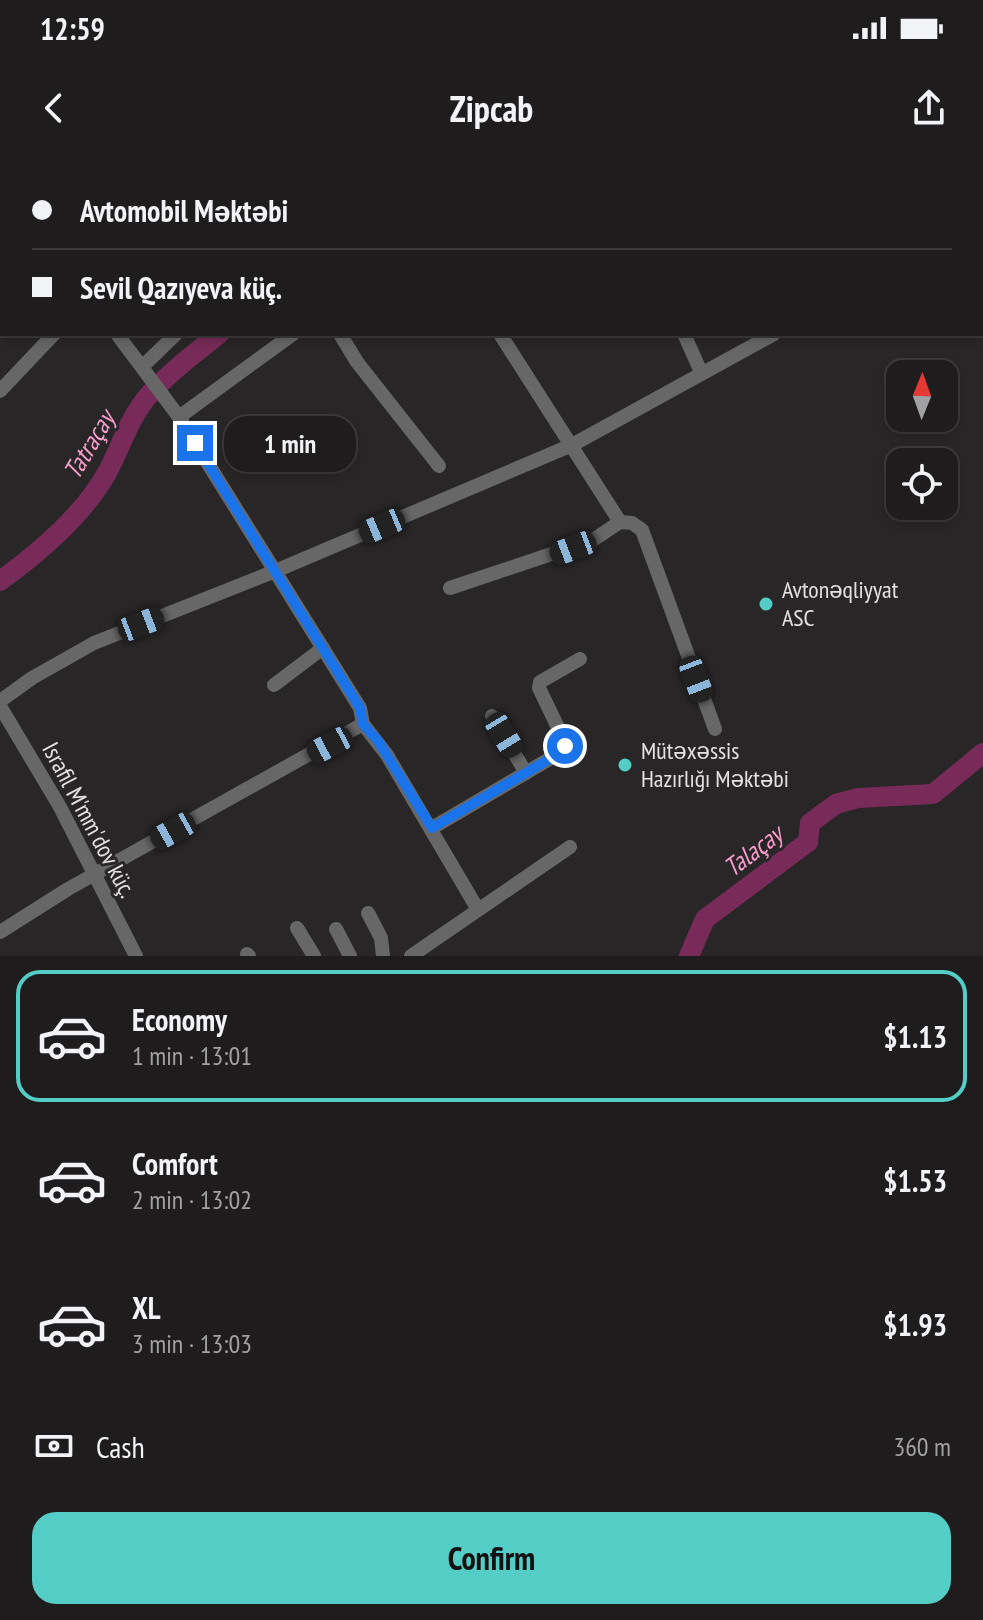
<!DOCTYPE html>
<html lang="en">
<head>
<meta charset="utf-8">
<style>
  body { margin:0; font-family:"PT Sans Narrow",sans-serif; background:#272527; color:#f1f3f6; height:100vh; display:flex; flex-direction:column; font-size:30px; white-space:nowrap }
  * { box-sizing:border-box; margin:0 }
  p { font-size:26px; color:#a1a1a4 }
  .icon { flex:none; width:44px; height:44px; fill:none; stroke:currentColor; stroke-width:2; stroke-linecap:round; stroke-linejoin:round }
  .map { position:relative; height:796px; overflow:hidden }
  .panel { display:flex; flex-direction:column; background:#1f1c1e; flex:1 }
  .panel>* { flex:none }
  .guide { position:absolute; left:0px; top:0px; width:984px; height:176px; box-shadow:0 4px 12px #0003,0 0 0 2px #3c3a3c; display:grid; align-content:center; height:176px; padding:0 32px; background:#1f1c1e }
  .needle { width:52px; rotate:1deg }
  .tools { position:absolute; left:886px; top:200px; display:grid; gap:16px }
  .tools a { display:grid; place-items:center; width:72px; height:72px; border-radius:16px; background:#1f1c1e; box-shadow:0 4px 12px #0003,0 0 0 2px #3c3a3c; font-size:40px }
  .end { position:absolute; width:36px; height:36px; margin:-18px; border:10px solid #1a73e8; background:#fff; box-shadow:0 0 0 4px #fff }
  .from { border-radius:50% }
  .bubble { position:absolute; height:56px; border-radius:24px; background:#1f1c1e; box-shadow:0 4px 12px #0003,0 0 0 2px #3c3a3c; font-size:26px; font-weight:600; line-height:56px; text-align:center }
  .car { position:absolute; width:24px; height:48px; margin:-24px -12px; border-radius:10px; box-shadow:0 0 6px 2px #0007; background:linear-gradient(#222 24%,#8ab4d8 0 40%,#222 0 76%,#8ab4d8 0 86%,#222 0) }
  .guide b { display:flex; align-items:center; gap:28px; height:76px; font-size:30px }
  .guide b+b { border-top:2px solid #3c3a3c }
  .guide i { width:20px; height:20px; background:#f1f3f6 }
  ul { padding:14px 0 0; list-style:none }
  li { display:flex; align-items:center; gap:24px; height:132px; margin:0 16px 12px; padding:0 16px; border:4px solid transparent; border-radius:24px }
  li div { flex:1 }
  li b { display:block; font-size:30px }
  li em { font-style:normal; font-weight:600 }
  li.active { border-color:#54cdc6 }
  li>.icon { width:72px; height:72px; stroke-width:1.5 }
  .pay { display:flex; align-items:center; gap:20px; height:88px; padding:0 32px; font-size:30px }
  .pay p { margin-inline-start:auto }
  .cta { display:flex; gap:16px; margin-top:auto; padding:16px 32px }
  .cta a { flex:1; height:92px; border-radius:24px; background:#54cdc6; color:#111; font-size:32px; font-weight:600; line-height:92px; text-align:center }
  .status { display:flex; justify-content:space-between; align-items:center; height:56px; padding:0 40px; background:#1f1c1e; direction:ltr }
  .status svg { height:22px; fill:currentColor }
  header { display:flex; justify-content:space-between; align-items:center; height:104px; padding:0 32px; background:#1f1c1e; font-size:36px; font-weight:600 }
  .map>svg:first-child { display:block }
</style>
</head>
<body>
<div class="status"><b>12:59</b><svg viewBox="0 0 49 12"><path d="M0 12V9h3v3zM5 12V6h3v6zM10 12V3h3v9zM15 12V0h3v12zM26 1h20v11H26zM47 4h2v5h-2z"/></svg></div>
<header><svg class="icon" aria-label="back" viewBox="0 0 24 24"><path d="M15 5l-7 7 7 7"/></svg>Zipcab<svg class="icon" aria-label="share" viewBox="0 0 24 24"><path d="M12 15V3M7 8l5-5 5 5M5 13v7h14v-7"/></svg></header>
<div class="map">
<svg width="983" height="796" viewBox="0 0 983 796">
  <rect width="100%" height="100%" fill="#292628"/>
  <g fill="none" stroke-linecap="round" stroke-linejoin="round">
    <g stroke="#782b58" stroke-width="20">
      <polyline points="430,2 432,0"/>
      <path d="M 0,421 C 40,392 84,355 108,311 C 122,284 129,258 149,235 C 170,212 195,193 219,174"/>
      <polyline points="689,796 705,759 808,682 810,663 836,644 858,638 933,634 983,593"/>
    </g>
    <g stroke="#686768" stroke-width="14">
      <polyline points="2,0 3,2"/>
      <polyline points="723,0 724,2"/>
      <polyline points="831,0 832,2"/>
      <polyline points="932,0 933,2"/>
      <polyline points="213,2 215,0"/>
      <polyline points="350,2 352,0"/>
      <polyline points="595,2 599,0"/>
      <polyline points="982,78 983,78"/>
      <polyline points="117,174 179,257 360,548 363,564 387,595 477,748"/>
      <polyline points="340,174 357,202 439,306"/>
      <polyline points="500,174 620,362 632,363 642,370 715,569"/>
      <polyline points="684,174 701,212"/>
      <polyline points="143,206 176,174"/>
      <polyline points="0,231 54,174"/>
      <polyline points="179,257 293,174"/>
      <polyline points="450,428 593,380 620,362"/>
      <polyline points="274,525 323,488"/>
      <polyline points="0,541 32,518 94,483 273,412 572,285 774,174"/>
      <polyline points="0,546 60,647 136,796"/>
      <polyline points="492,556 526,613"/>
      <polyline points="432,668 563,591 564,580 539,528 540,522 580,499"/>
      <polyline points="368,753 381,778 383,796"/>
      <polyline points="297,768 314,796"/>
      <polyline points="336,769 350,796"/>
      <polyline points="0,772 68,729 363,564"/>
      <polyline points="247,794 249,796"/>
      <polyline points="411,796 570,687"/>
    </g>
  </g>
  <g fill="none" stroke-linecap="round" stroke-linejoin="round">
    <polyline stroke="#1a73e8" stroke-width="10" points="195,283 360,548 363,564 378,581 432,668 563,591 565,586"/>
  </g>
  <g fill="#54cdc6" stroke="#292628" stroke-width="3">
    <circle cx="766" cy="444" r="8"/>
    <circle cx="625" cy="605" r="8"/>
  </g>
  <g text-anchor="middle" stroke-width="6" stroke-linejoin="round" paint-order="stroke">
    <g font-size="24" fill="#e3e1e2" stroke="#292628" text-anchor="start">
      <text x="782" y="438">Avtonəqliyyat<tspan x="782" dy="28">ASC</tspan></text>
      <text x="641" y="599">Mütəxəssis<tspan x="641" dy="28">Hazırlığı Məktəbi</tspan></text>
    </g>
    <g font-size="24" fill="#e3e1e2" stroke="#292628">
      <text transform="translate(89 660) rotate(62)" y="8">Israfil M'mm'dov küç.</text>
    </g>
    <g font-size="26" font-style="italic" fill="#f79ecd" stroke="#292628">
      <text transform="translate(89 285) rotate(-59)" y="9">Tatraçay</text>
      <text transform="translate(753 691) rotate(-37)" y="9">Talaçay</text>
    </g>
  </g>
</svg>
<div class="tools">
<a><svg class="needle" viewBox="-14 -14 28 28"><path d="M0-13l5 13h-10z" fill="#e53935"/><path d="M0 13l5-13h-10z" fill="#a1a1a4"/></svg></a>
<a><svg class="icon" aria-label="locate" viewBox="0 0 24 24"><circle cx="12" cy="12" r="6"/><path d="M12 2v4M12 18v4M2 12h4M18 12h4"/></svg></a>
</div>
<i class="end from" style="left:565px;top:586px"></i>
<i class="end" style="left:195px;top:283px"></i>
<div class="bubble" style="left:224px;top:256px;width:132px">1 min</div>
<i class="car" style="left:382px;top:366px;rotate:247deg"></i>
<i class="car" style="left:573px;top:388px;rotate:249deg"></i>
<i class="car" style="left:141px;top:464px;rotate:69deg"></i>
<i class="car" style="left:696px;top:519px;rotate:159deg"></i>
<i class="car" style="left:504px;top:575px;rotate:149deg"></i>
<i class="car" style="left:330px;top:585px;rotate:242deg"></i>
<i class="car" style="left:173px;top:671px;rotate:241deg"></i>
<div class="guide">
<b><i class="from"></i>Avtomobil Məktəbi</b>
<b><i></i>Sevil Qazıyeva küç.</b>
</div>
</div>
<section class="panel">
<ul>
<li class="active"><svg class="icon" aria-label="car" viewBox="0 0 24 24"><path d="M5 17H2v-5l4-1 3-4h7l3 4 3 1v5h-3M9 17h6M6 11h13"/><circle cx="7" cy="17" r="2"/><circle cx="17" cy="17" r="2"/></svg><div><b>Economy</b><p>1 min · 13:01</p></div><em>$1.13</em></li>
<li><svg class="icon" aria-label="car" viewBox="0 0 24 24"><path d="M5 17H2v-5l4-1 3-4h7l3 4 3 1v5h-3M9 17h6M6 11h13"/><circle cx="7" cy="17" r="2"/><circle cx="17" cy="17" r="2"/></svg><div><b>Comfort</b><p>2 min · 13:02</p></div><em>$1.53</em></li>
<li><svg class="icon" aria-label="car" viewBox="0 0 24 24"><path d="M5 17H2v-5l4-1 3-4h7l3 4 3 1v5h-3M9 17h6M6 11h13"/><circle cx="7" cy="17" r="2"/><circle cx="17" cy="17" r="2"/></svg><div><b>XL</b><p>3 min · 13:03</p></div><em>$1.93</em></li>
</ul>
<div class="pay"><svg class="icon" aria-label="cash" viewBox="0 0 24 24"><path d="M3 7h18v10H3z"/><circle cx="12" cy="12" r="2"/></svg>Cash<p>360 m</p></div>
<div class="cta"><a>Confirm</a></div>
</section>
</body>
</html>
